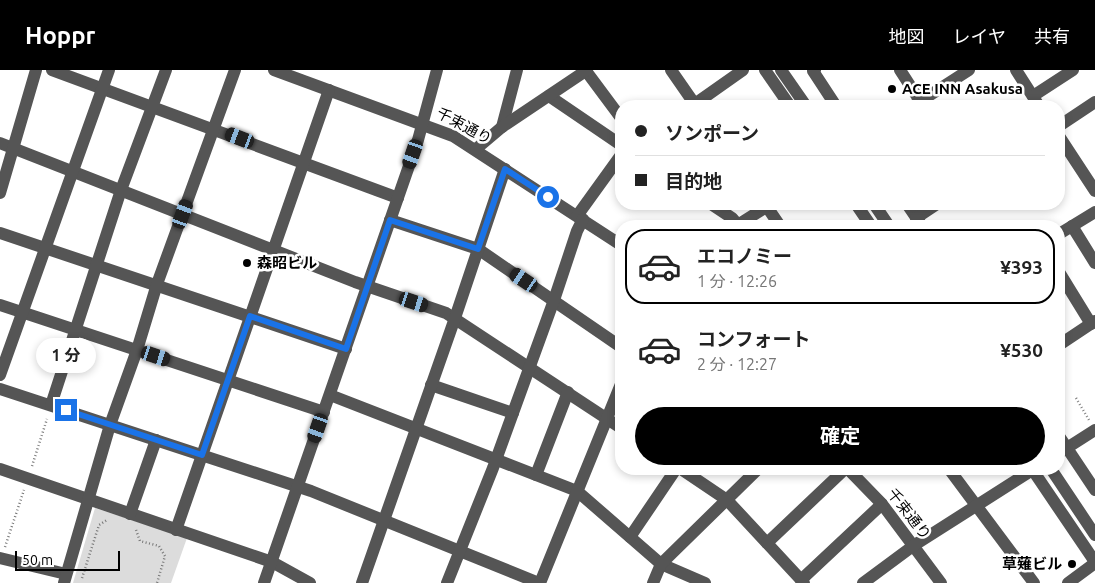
<!DOCTYPE html>
<html lang="ja">
<head>
<meta charset="utf-8">
<style>
  body { margin:0; font-family:Ubuntu,"Noto Sans JP",sans-serif; background:#f2f2f2; color:#222; height:100vh; display:flex; flex-direction:column; font-size:19px; white-space:nowrap }
  * { box-sizing:border-box; margin:0 }
  p { font-size:16px; color:#767676 }
  .icon { flex:none; width:28px; height:28px; fill:none; stroke:currentColor; stroke-width:2; stroke-linecap:round; stroke-linejoin:round }
  .map { position:relative; flex:1; overflow:hidden }
  .drawer { position:absolute; left:615px; top:150px; width:450px; height:255px; display:flex; flex-direction:column; background:#fff; border-radius:20px; box-shadow:0 2px 8px #0003 }
  .drawer>* { flex:none }
  .banner { position:absolute; left:615px; top:30px; width:450px; height:110px; border-radius:20px; box-shadow:0 2px 8px #0003; display:grid; align-content:center; height:110px; padding:0 20px; background:#fff }
  .scale { position:absolute; left:15px; bottom:12px; width:105px; box-sizing:border-box; padding-left:5px; border:2px solid #000; border-top:0; font-size:14px; line-height:18px; white-space:nowrap; color:#000; -webkit-text-stroke:4px #fff; paint-order:stroke }
  .end { position:absolute; width:22px; height:22px; margin:-11px; border:6px solid #1a73e8; background:#fff; box-shadow:0 0 0 2px #fff }
  .from { border-radius:50% }
  .bubble { position:absolute; height:35px; border-radius:18px; background:#fff; box-shadow:0 2px 8px #0003; font-size:16px; font-weight:700; line-height:35px; text-align:center }
  .car { position:absolute; width:15px; height:30px; margin:-15px -8px; border-radius:6px; box-shadow:0 0 4px 1px #0007; background:linear-gradient(#222 24%,#8ab4d8 0 40%,#222 0 76%,#8ab4d8 0 86%,#222 0) }
  .banner b { display:flex; align-items:center; gap:18px; height:48px; font-size:19px }
  .banner b+b { border-top:1px solid #e0e0e0 }
  .banner i { width:12px; height:12px; background:#222 }
  ul { padding:9px 0 0; list-style:none }
  li { display:flex; align-items:center; gap:15px; height:75px; margin:0 10px 8px; padding:0 10px; border:2px solid transparent; border-radius:20px }
  li div { flex:1 }
  li b { display:block; font-size:19px }
  li em { font-style:normal; font-weight:700 }
  li.on { border-color:#000 }
  li>.icon { width:45px; height:45px; stroke-width:1.5 }
  .cta { display:flex; gap:10px; margin-top:auto; padding:10px 20px }
  .cta a { flex:1; height:58px; border-radius:30px; background:#000; color:#fff; font-size:20px; font-weight:700; line-height:58px; text-align:center }
  header { display:flex; align-items:center; gap:30px; box-sizing:border-box; height:70px; padding:0 25px; background:#000; color:#fff }
  header strong { font-size:24px }
  nav { display:flex; gap:28px; margin-inline-start:auto; font-size:18px }
  .map>svg:first-child { display:block }
</style>
</head>
<body>
<header>
<strong>Hoppr</strong>
<nav><a>地図</a><a>レイヤ</a><a>共有</a></nav>
</header>
<div class="map">
<svg width="1095" height="513" viewBox="0 0 1095 513">
  <rect width="100%" height="100%" fill="#fff"/>
  <polygon fill="#dcdcdc" points="95,438 187,468 171,513 73,513"/>
  <g fill="none" stroke-linecap="round" stroke-linejoin="round">
    <g stroke="#777" stroke-width="2.5" stroke-dasharray="1 2.5" stroke-linecap="butt">
      <polyline points="444,49 446,44"/>
      <polyline points="1076,328 1089,350"/>
      <polyline points="32,396 47,349"/>
      <polyline points="136,460 140,471 159,476 165,486 157,513"/>
      <polyline points="5,477 24,420"/>
      <polyline points="82,508 99,455 107,450"/>
    </g>
    <g stroke="#555" stroke-width="12">
      <polyline points="52,0 398,128"/>
      <polyline points="274,0 453,66 621,175"/>
      <polyline points="671,0 696,36"/>
      <polyline points="765,0 790,36"/>
      <polyline points="781,0 806,36"/>
      <polyline points="815,0 813,1 836,36"/>
      <polyline points="900,0 920,31"/>
      <polyline points="1016,0 1039,36"/>
      <polyline points="586,1 621,48"/>
      <polyline points="549,26 621,75"/>
      <polyline points="1033,26 1073,0"/>
      <polyline points="692,36 743,0"/>
      <polyline points="913,36 969,0"/>
      <polyline points="1059,56 1095,32"/>
      <polyline points="502,57 517,0"/>
      <polyline points="1059,66 1095,121"/>
      <polyline points="0,73 355,212 446,243 621,358"/>
      <polyline points="476,79 502,57 587,0"/>
      <polyline points="0,123 36,0"/>
      <polyline points="711,134 732,148 738,155"/>
      <polyline points="765,134 780,156"/>
      <polyline points="856,134 871,156"/>
      <polyline points="874,134 889,156"/>
      <polyline points="907,134 922,156"/>
      <polyline points="577,146 621,85"/>
      <polyline points="916,148 937,134"/>
      <polyline points="390,150 478,179 621,277"/>
      <polyline points="736,156 771,134"/>
      <polyline points="1072,156 1095,193"/>
      <polyline points="0,163 346,279"/>
      <polyline points="1059,164 1095,142"/>
      <polyline points="1059,202 1091,254"/>
      <polyline points="0,235 324,342"/>
      <polyline points="1059,275 1095,251"/>
      <polyline points="0,305 109,0"/>
      <polyline points="431,315 513,343"/>
      <polyline points="0,319 311,421 539,513"/>
      <polyline points="330,325 577,421 661,494 705,513"/>
      <polyline points="51,335 121,120 166,0"/>
      <polyline points="1059,366 1095,420"/>
      <polyline points="1059,383 1095,360"/>
      <polyline points="0,399 272,492 310,513"/>
      <polyline points="681,399 727,430 804,513"/>
      <polyline points="848,399 882,434 941,513"/>
      <polyline points="949,399 1034,513"/>
      <polyline points="1032,399 1095,492"/>
      <polyline points="1051,399 1095,465"/>
      <polyline points="536,405 568,322"/>
      <polyline points="130,444 156,370"/>
      <polyline points="176,460 329,20"/>
      <polyline points="630,467 676,399"/>
      <polyline points="767,473 845,399"/>
      <polyline points="0,488 66,504"/>
      <polyline points="801,510 882,434"/>
      <polyline points="64,513 110,355 137,280 157,214 235,0"/>
      <polyline points="264,513 418,70 437,0"/>
      <polyline points="362,513 455,248 505,99"/>
      <polyline points="447,513 493,398 554,230 577,161 583,149"/>
      <polyline points="540,513 621,314"/>
      <polyline points="653,513 661,494 758,399"/>
      <polyline points="863,513 913,476 1034,399"/>
      <polyline points="1068,513 1095,493"/>
    </g>
  </g>
  <g fill="none" stroke-linecap="round" stroke-linejoin="round">
    <polyline stroke="#1a73e8" stroke-width="6" points="66,340 202,385 250,246 346,279 390,150 478,179 505,99 548,127"/>
  </g>
  <g fill="#000" stroke="#fff" stroke-width="2">
    <circle cx="892" cy="19" r="5"/>
    <circle cx="247" cy="193" r="5"/>
    <circle cx="1072" cy="494" r="5"/>
  </g>
  <g text-anchor="middle" stroke-width="5" stroke-linejoin="round" paint-order="stroke">
    <g font-size="15" font-weight="bold" fill="#000" stroke="#fff" text-anchor="start">
      <text x="902" y="24">ACE INN Asakusa</text>
      <text x="257" y="198">森昭ビル</text>
      <text x="1062" y="499" text-anchor="end">草薙ビル</text>
    </g>
    <g font-size="15" fill="#000" stroke="#fff">
      <text transform="translate(464 56) rotate(28)" y="5">千束通り</text>
      <text transform="translate(909 444) rotate(52)" y="5">千束通り</text>
    </g>
  </g>
</svg>
<div class="scale">50 m</div>
<i class="end from" style="left:548px;top:127px"></i>
<i class="end" style="left:66px;top:340px"></i>
<div class="bubble" style="left:36px;top:268px;width:60px">1 分</div>
<i class="car" style="left:240px;top:68px;rotate:291deg"></i>
<i class="car" style="left:413px;top:84px;rotate:199deg"></i>
<i class="car" style="left:183px;top:144px;rotate:20deg"></i>
<i class="car" style="left:524px;top:210px;rotate:304deg"></i>
<i class="car" style="left:414px;top:232px;rotate:108deg"></i>
<i class="car" style="left:156px;top:286px;rotate:108deg"></i>
<i class="car" style="left:318px;top:358px;rotate:199deg"></i>
<div class="banner">
<b><i class="from"></i>ソンポーン</b>
<b><i></i>目的地</b>
</div>
<section class="drawer">
<ul>
<li class="on"><svg class="icon" aria-label="car" viewBox="0 0 24 24"><path d="M5 17H2v-5l4-1 3-4h7l3 4 3 1v5h-3M9 17h6M6 11h13"/><circle cx="7" cy="17" r="2"/><circle cx="17" cy="17" r="2"/></svg><div><b>エコノミー</b><p>1 分 · 12:26</p></div><em>¥393</em></li>
<li><svg class="icon" aria-label="car" viewBox="0 0 24 24"><path d="M5 17H2v-5l4-1 3-4h7l3 4 3 1v5h-3M9 17h6M6 11h13"/><circle cx="7" cy="17" r="2"/><circle cx="17" cy="17" r="2"/></svg><div><b>コンフォート</b><p>2 分 · 12:27</p></div><em>¥530</em></li>
</ul>
<div class="cta"><a>確定</a></div>
</section>
</div>
</body>
</html>
